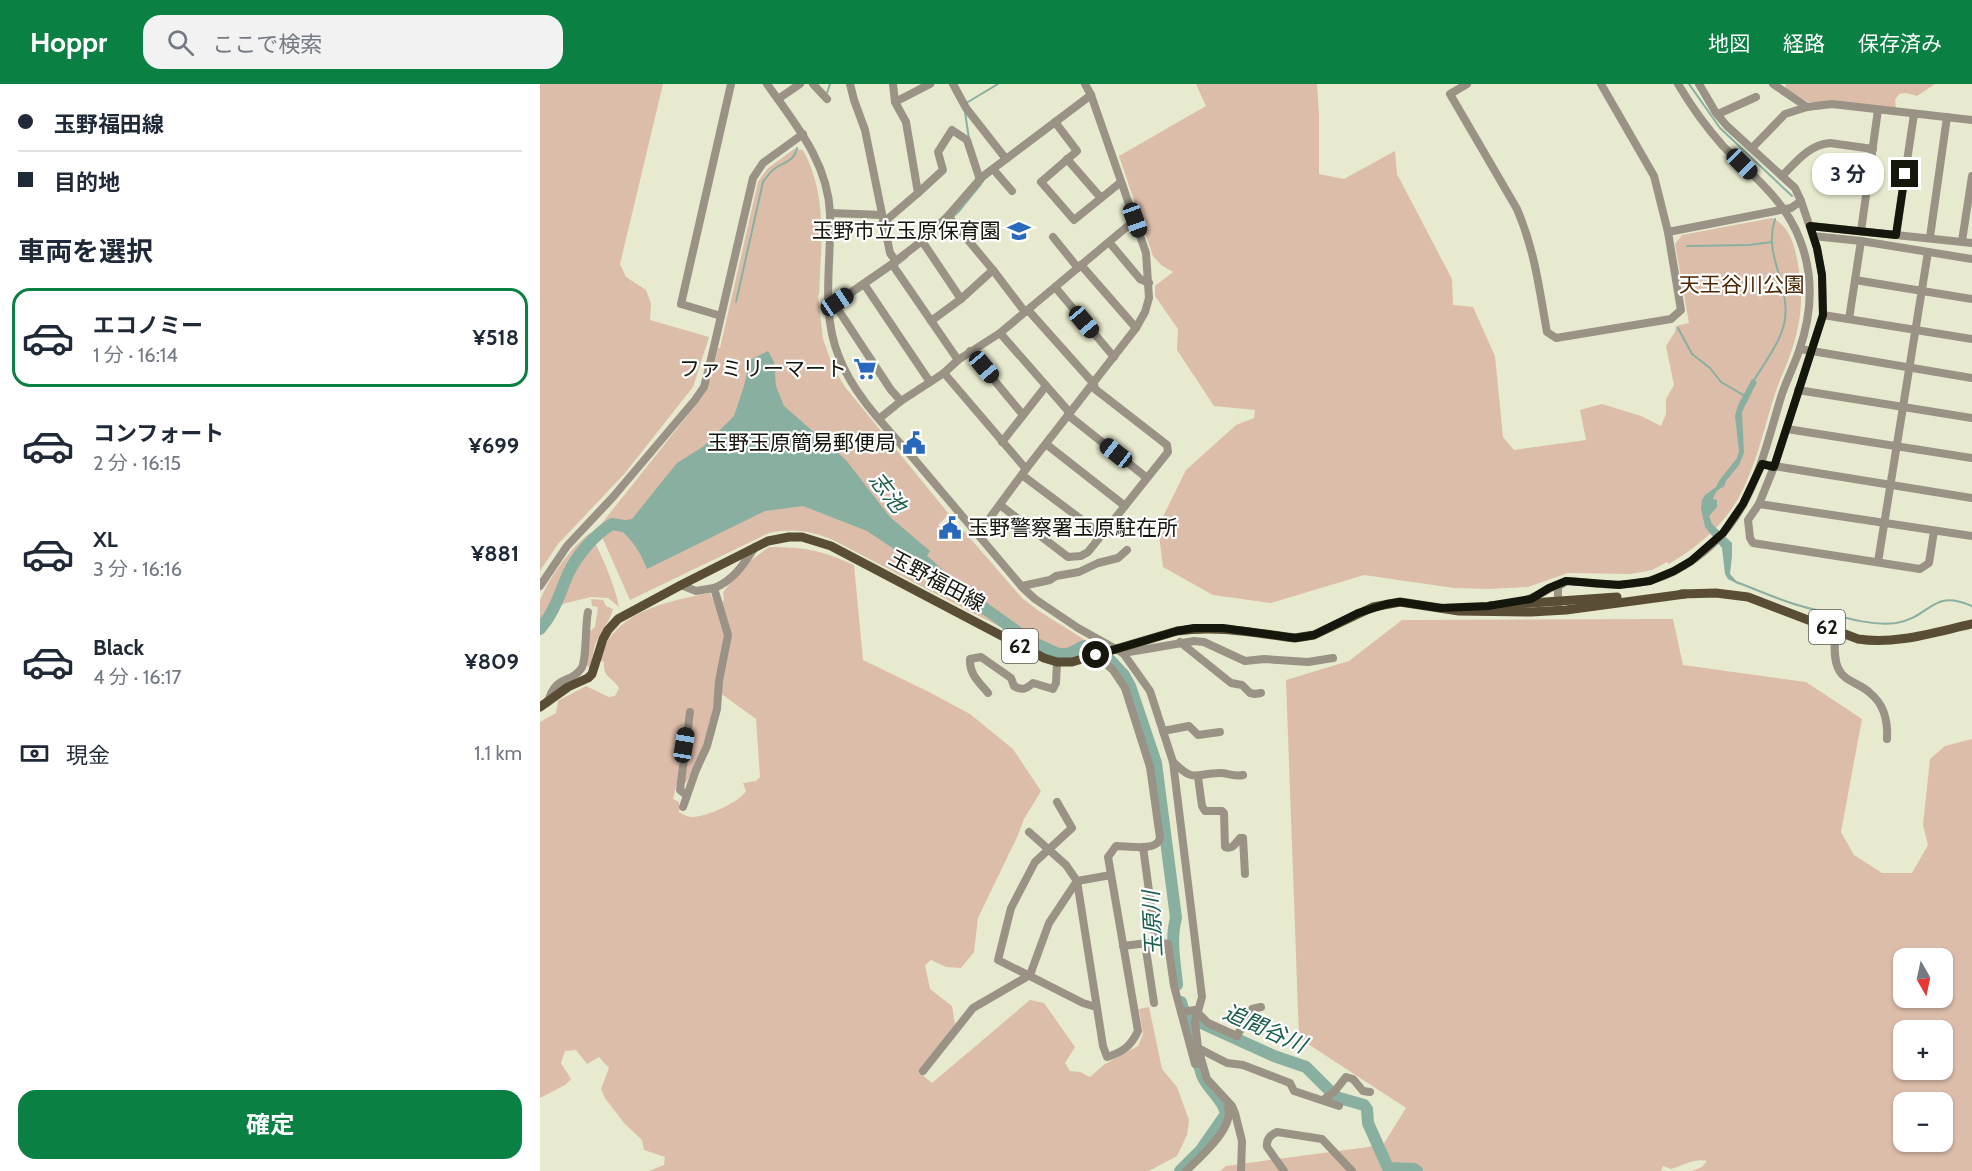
<!DOCTYPE html>
<html lang="ja">
<head>
<meta charset="utf-8">
<style>
  body { margin:0; font-family:Cabin,"Noto Sans JP",sans-serif; background:#f2f2f3; color:#1f2937; height:100vh; display:flex; flex-direction:column; font-size:22px; white-space:nowrap }
  * { box-sizing:border-box; margin:0 }
  p { font-size:20px; color:#747a83 }
  .icon { flex:none; width:33px; height:33px; fill:none; stroke:currentColor; stroke-width:2; stroke-linecap:round; stroke-linejoin:round }
  .map { position:relative; flex:1; overflow:hidden }
  .drawer { display:flex; flex-direction:column; background:#fff; width:540px }
  .drawer>* { flex:none }
  .guide { display:grid; align-content:center; height:132px; padding:0 18px; background:#fff }
  .needle { width:39px; rotate:171deg }
  .tools { position:absolute; left:1353px; top:864px; display:grid; gap:12px }
  .tools a { display:grid; place-items:center; width:60px; height:60px; border-radius:12px; background:#fff; box-shadow:0 2px 4px #0004; font-size:30px }
  .end { position:absolute; width:27px; height:27px; margin:-14px; border:8px solid #15160c; background:#fff; box-shadow:0 0 0 3px #fff }
  .from { border-radius:50% }
  .bubble { position:absolute; height:42px; border-radius:18px; background:#fff; box-shadow:0 2px 4px #0004; font-size:20px; font-weight:700; line-height:42px; text-align:center }
  .car { position:absolute; width:18px; height:36px; margin:-18px -9px; border-radius:8px; box-shadow:0 0 4px 2px #0007; background:linear-gradient(#222 24%,#8ab4d8 0 40%,#222 0 76%,#8ab4d8 0 86%,#222 0) }
  .guide b { display:flex; align-items:center; gap:21px; height:57px; font-size:22px }
  .guide b+b { border-top:2px solid #e0e1e3 }
  .guide i { width:15px; height:15px; background:#1f2937 }
  ul { padding:0; list-style:none }
  li { display:flex; align-items:center; gap:18px; height:99px; margin:0 12px 9px; padding:0 6px; border:3px solid transparent; border-radius:18px }
  li div { flex:1 }
  li b { display:block; font-size:22px }
  li em { font-style:normal; font-weight:700 }
  li.on { border-color:#0b8043 }
  li>.icon { width:54px; height:54px; stroke-width:1.5 }
  h2 { padding:0 18px; font-size:27px; line-height:72px }
  .pay { display:flex; align-items:center; gap:15px; height:66px; padding:0 18px; font-size:22px }
  .pay p { margin-inline-start:auto }
  .action { display:flex; gap:12px; margin-top:auto; padding:12px 18px }
  .action a { flex:1; height:69px; border-radius:18px; background:#0b8043; color:#fff; font-size:24px; font-weight:700; line-height:69px; text-align:center }
  header { display:flex; align-items:center; gap:36px; box-sizing:border-box; height:84px; padding:0 30px; background:#0b8043; color:#fff }
  header strong { font-size:28px }
  nav { display:flex; gap:33px; margin-inline-start:auto; font-size:21px }
  .search { width:420px; height:54px; background:#f2f2f3; display:flex; align-items:center; gap:15px; box-sizing:border-box; padding:0 21px; border-radius:18px; color:#747a83; font-size:22px }
  main { display:flex; flex:1; min-height:0 }
  .map>svg:first-child { display:block }
</style>
</head>
<body>
<header>
<strong>Hoppr</strong>
<div class="search"><svg class="icon" aria-label="search" viewBox="0 0 24 24"><circle cx="10" cy="10" r="6"/><path d="M15 15l6 6"/></svg>ここで検索</div>
<nav><a>地図</a><a>経路</a><a>保存済み</a></nav>
</header>
<main>
<section class="drawer">
<div class="guide">
<b><i class="from"></i>玉野福田線</b>
<b><i></i>目的地</b>
</div>
<h2>車両を選択</h2>
<ul>
<li class="on"><svg class="icon" aria-label="car" viewBox="0 0 24 24"><path d="M5 17H2v-5l4-1 3-4h7l3 4 3 1v5h-3M9 17h6M6 11h13"/><circle cx="7" cy="17" r="2"/><circle cx="17" cy="17" r="2"/></svg><div><b>エコノミー</b><p>1 分 · 16:14</p></div><em>¥518</em></li>
<li><svg class="icon" aria-label="car" viewBox="0 0 24 24"><path d="M5 17H2v-5l4-1 3-4h7l3 4 3 1v5h-3M9 17h6M6 11h13"/><circle cx="7" cy="17" r="2"/><circle cx="17" cy="17" r="2"/></svg><div><b>コンフォート</b><p>2 分 · 16:15</p></div><em>¥699</em></li>
<li><svg class="icon" aria-label="car" viewBox="0 0 24 24"><path d="M5 17H2v-5l4-1 3-4h7l3 4 3 1v5h-3M9 17h6M6 11h13"/><circle cx="7" cy="17" r="2"/><circle cx="17" cy="17" r="2"/></svg><div><b>XL</b><p>3 分 · 16:16</p></div><em>¥881</em></li>
<li><svg class="icon" aria-label="car" viewBox="0 0 24 24"><path d="M5 17H2v-5l4-1 3-4h7l3 4 3 1v5h-3M9 17h6M6 11h13"/><circle cx="7" cy="17" r="2"/><circle cx="17" cy="17" r="2"/></svg><div><b>Black</b><p>4 分 · 16:17</p></div><em>¥809</em></li>
</ul>
<div class="pay"><svg class="icon" aria-label="cash" viewBox="0 0 24 24"><path d="M3 7h18v10H3z"/><circle cx="12" cy="12" r="2"/></svg>現金<p>1.1 km</p></div>
<div class="action"><a>確定</a></div>
</section>
<div class="map">
<svg width="1432" height="1087" viewBox="0 0 1432 1087">
  <rect width="100%" height="100%" fill="#e7eace"/>
  <g fill="#dcbdaa" fill-rule="evenodd">
    <polygon points="0,0 123,0 80,180 86,193 106,206 111,220 110,236 169,253 153,303 85,389 18,460 0,487"/>
    <path d="M 656,0 L 777,0 L 779,30 L 779,90 L 804,95 L 855,67 L 857,90 L 912,195 L 913,221 L 933,223 L 955,272 L 963,353 L 974,366 L 1046,356 L 1040,326 L 1062,320 L 1101,332 L 1121,342 L 1126,330 L 1126,315 L 1134,301 L 1126,262 L 1135,248 L 1136,242 L 1149,239 L 1135,160 L 1142,151 L 1232,134 C 1247,141 1252,154 1256,170 C 1265,210 1262,239 1248,277 C 1244,287 1239,297 1236,307 C 1224,343 1217,381 1198,415 C 1181,444 1157,463 1129,480 L 1127,478 L 1112,486 L 1091,490 L 1028,489 L 988,503 L 950,505 L 914,504 L 824,491 L 731,519 L 673,511 L 623,483 L 618,443 L 646,386 L 696,341 L 714,334 L 715,326 L 674,322 L 637,266 L 638,245 L 615,212 L 615,202 L 633,188 L 621,181 L 613,172 L 579,72 L 666,22 Z"/>
    <polygon points="1246,0 1395,0 1377,12 1366,9 1359,10 1355,16 1356,24 1268,18 1245,5"/>
    <path d="M 254,65 L 263,66 C 288,112 281,161 279,211 L 278,211 L 283,255 L 293,283 L 305,303 L 409,430 L 398,441 L 412,456 L 423,446 L 482,514 L 499,527 L 548,558 L 548,564 L 544,569 C 532,574 522,576 509,571 C 497,567 489,557 478,552 C 417,521 356,489 295,457 C 272,447 254,444 229,449 L 90,516 L 58,444 L 163,312 L 171,295 L 178,264 L 180,264 L 218,98 L 227,85 Z"/>
    <path d="M 50,449 C 62,472 74,498 79,523 L 68,514 L 51,513 L 26,519 L 8,526 L 0,536 C 0,530 0,523 0,517 C 7,496 33,461 50,449 Z"/>
    <path d="M 229,463 C 265,463 281,466 314,481 L 323,576 L 389,608 L 430,630 L 473,665 L 501,707 L 484,735 L 478,751 L 438,834 L 434,868 L 421,884 L 406,883 L 391,876 L 385,881 L 390,905 L 412,922 L 415,940 L 379,988 L 392,999 L 490,916 L 504,919 L 535,963 L 525,979 L 530,987 L 540,988 L 550,993 L 565,980 L 598,962 L 603,950 L 599,925 L 609,923 L 622,985 L 637,1003 L 649,1036 L 647,1051 L 637,1072 L 609,1087 L 109,1087 L 124,1081 L 125,1073 L 104,1066 L 102,1056 L 84,1039 L 65,1014 L 61,1005 L 69,984 L 59,973 L 47,980 L 36,966 L 25,967 L 21,979 L 31,995 L 25,1001 L 0,1014 L 0,638 L 16,629 L 18,617 L 46,602 L 69,613 L 75,612 L 79,604 C 72,592 63,595 64,578 L 60,576 C 71,528 128,517 170,509 L 177,524 L 184,516 L 183,508 L 210,477 ZM 176,606 L 216,635 L 220,693 L 216,697 L 203,699 L 206,707 C 200,718 166,733 153,733 C 149,733 143,731 139,728 L 139,718 L 133,715 L 136,702 L 143,698 L 146,699 C 161,671 173,638 176,606 Z"/>
    <path d="M 51,515 L 63,516 L 66,522 L 73,525 C 70,539 57,550 54,565 C 52,572 53,578 49,584 L 47,581 L 50,547 L 55,543 L 58,523 L 52,522 Z"/>
    <path d="M 1133,535 L 1143,581 L 1266,598 L 1322,635 L 1301,748 L 1314,771 L 1342,789 L 1372,789 L 1388,761 L 1383,741 L 1390,675 L 1405,662 L 1432,655 L 1432,1087 L 1152,1087 L 1162,1083 L 1167,1077 C 1154,1074 1143,1082 1131,1085 L 1123,1082 L 1121,1087 L 680,1087 L 686,1082 L 843,1061 L 866,1024 L 759,954 L 746,596 L 809,577 L 862,536 ZM 1364,874 L 1402,874 L 1402,914 L 1364,914 ZM 1364,946 L 1402,946 L 1402,986 L 1364,986 ZM 1364,1018 L 1402,1018 L 1402,1058 L 1364,1058 Z"/>
  </g>
  <g fill="#89afa0">
    <path d="M 228,267 L 234,278 L 236,302 L 244,322 L 306,376 L 350,433 L 390,467 L 382,480 L 360,469 L 327,447 L 263,422 L 225,427 L 107,485 C 99,465 93,458 78,443 L 73,443 L 69,439 L 92,435 L 137,379 L 164,362 L 194,332 L 204,302 L 210,276 Z"/>
    <path d="M 1212,295 L 1217,298 L 1202,328 L 1204,369 L 1199,381 L 1186,397 L 1184,403 C 1178,404 1175,409 1173,415 L 1177,416 L 1177,423 L 1169,432 L 1172,440 L 1192,459 L 1192,472 L 1190,490 L 1200,501 L 1188,495 L 1185,490 L 1182,464 L 1165,443 L 1161,424 L 1162,416 L 1165,411 L 1176,403 L 1179,397 L 1197,374 L 1199,367 L 1195,332 L 1198,321 Z"/>
  </g>
  <g fill="none" stroke-linecap="round" stroke-linejoin="round">
    <g stroke="#89afa0" stroke-width="2">
      <polyline points="1149,0 1180,44 1252,112"/>
      <polyline points="287,9 290,0"/>
      <polyline points="428,18 458,0"/>
      <polyline points="425,28 429,55"/>
      <polyline points="390,155 419,127 441,100"/>
      <polyline points="1147,162 1209,161 1232,158"/>
      <polyline points="357,181 367,173"/>
      <polyline points="305,217 352,184"/>
      <path d="M 196,218 L 223,98 C 227,92 231,87 237,83 C 247,77 254,77 257,64"/>
      <polyline points="1138,244 1152,270 1170,284 1181,298 1205,312"/>
      <path d="M 1213,298 C 1224,279 1242,257 1245,235 C 1250,200 1223,171 1235,135"/>
      <path d="M 1196,498 C 1218,506 1239,516 1261,522 C 1270,525 1279,526 1288,529 C 1309,535 1335,542 1356,539 C 1392,533 1391,504 1432,522"/>
    </g>
    <g stroke="#89afa0" stroke-width="12">
      <polyline points="372,466 417,507 433,516 490,557 518,570 528,570 544,562"/>
      <path d="M 0,545 C 15,527 19,511 28,490 C 37,471 54,451 72,440 L 84,442"/>
      <path d="M 570,576 L 584,591 L 590,602 L 616,679 L 636,834 C 630,856 635,878 637,901"/>
      <polyline points="646,932 734,972 766,983 796,1013 824,1021 827,1025 828,1039 848,1084 874,1085 877,1087"/>
      <path d="M 640,1087 L 661,1066 L 686,1030 C 684,1015 667,1005 662,991 L 641,918"/>
    </g>
    <g stroke="#999285" stroke-width="8">
      <path d="M 227,0 C 255,40 288,78 290,129 C 292,177 280,227 299,273 C 314,312 347,344 374,375 C 410,418 447,461 483,504 L 495,515 L 538,544 L 583,569 L 610,607 L 633,678 L 662,913 L 655,938 L 658,964 L 667,995 L 692,1022 L 695,1029 L 702,1057 L 701,1087"/>
      <polyline points="273,0 287,15"/>
      <polyline points="310,0 314,16 325,46 350,169 356,177"/>
      <polyline points="413,0 426,24 466,75"/>
      <path d="M 927,0 L 910,10 L 977,125 C 995,167 999,204 1007,248 L 1016,254 L 1131,235 L 1141,226 L 1128,148 L 1114,92 L 1061,0"/>
      <polyline points="1159,0 1176,29 1187,42 1255,104 1261,117 1277,164 1282,191 1283,231 1234,383 1219,420 1208,436 1210,454 1213,459 1380,485 1389,479 1394,447"/>
      <polyline points="1233,0 1267,23"/>
      <polyline points="238,15 260,0"/>
      <polyline points="355,18 390,0"/>
      <polyline points="1178,30 1216,13"/>
      <polyline points="515,38 537,67 501,98 534,136 581,98"/>
      <polyline points="1213,63 1245,30 1267,23 1292,20 1432,36"/>
      <polyline points="527,75 561,114"/>
      <polyline points="453,85 472,107"/>
      <path d="M 1242,92 C 1257,77 1269,61 1290,59 L 1333,65"/>
      <polyline points="378,109 403,86 398,68 412,46 427,56 440,96"/>
      <polyline points="290,129 342,131"/>
      <polyline points="408,132 453,186 485,228"/>
      <polyline points="343,139 378,109 366,38 355,18 353,0"/>
      <polyline points="1270,142 1432,159"/>
      <polyline points="1321,147 1338,26"/>
      <polyline points="1128,148 1251,124 1261,117"/>
      <polyline points="1356,151 1374,30"/>
      <polyline points="1273,152 1321,157 1432,175"/>
      <polyline points="513,153 538,184"/>
      <polyline points="1390,153 1407,33"/>
      <polyline points="382,157 421,215"/>
      <polyline points="1422,157 1432,92"/>
      <polyline points="569,158 600,195 609,199"/>
      <polyline points="352,180 418,276"/>
      <polyline points="541,181 596,244"/>
      <polyline points="1315,196 1432,215"/>
      <polyline points="324,200 390,298"/>
      <polyline points="515,203 574,273"/>
      <polyline points="288,224 352,180 382,157 408,132 442,93 551,11"/>
      <polyline points="289,224 297,224 351,306 361,317"/>
      <polyline points="1283,231 1432,255"/>
      <polyline points="181,232 141,220 191,0"/>
      <polyline points="1309,235 1321,157"/>
      <polyline points="391,237 421,215 453,186"/>
      <polyline points="460,249 530,329"/>
      <polyline points="1260,265 1432,294"/>
      <polyline points="430,267 483,331"/>
      <polyline points="404,289 486,385"/>
      <polyline points="1258,306 1432,334"/>
      <polyline points="528,331 607,394"/>
      <polyline points="340,334 361,317 404,289 418,276 460,249 595,136"/>
      <polyline points="1247,345 1432,374"/>
      <polyline points="462,358 506,302"/>
      <polyline points="506,360 585,422"/>
      <polyline points="1222,380 1432,414"/>
      <polyline points="482,391 562,451"/>
      <polyline points="1219,420 1432,452"/>
      <polyline points="460,421 528,473 541,472 548,468 628,368 627,361 555,305 554,300 488,226"/>
      <polyline points="438,450 486,385 596,244 605,228 609,214 606,169 551,11 545,0"/>
      <polyline points="1338,478 1388,168"/>
      <polyline points="141,501 156,507 174,504 188,551 179,597 177,625 167,662 156,686 143,723"/>
      <polyline points="0,502 27,462 73,413 155,316 164,303 169,284 213,94 223,79 263,50"/>
      <polyline points="482,502 510,496 516,492 539,488 558,479 578,474 587,466"/>
      <path d="M 174,504 C 193,497 204,480 215,463"/>
      <path d="M 982,517 C 996,514 1006,505 1020,500"/>
      <path d="M 1018,520 L 1018,503 L 1026,497 C 1038,496 1050,500 1062,500 C 1087,502 1111,499 1133,488 C 1208,449 1219,386 1241,313 C 1246,297 1254,282 1259,267 C 1272,230 1274,192 1260,156 C 1245,116 1212,91 1183,62 C 1166,43 1151,22 1138,0"/>
      <path d="M 1295,546 C 1295,558 1293,573 1298,584 C 1304,598 1320,599 1330,609 C 1345,621 1348,638 1347,655"/>
      <polyline points="640,558 691,599 702,601 710,609 715,610 721,609"/>
      <polyline points="583,569 654,557 664,558 705,577 724,575 768,578 793,574"/>
      <path d="M 448,609 C 439,598 429,590 430,575 L 441,573 L 471,594 L 474,602 C 482,607 486,605 493,599 L 513,605 L 516,599 L 517,578"/>
      <path d="M 8,618 C 15,591 30,600 41,585 C 47,578 45,539 48,528"/>
      <polyline points="623,647 649,642 658,651 680,648"/>
      <path d="M 633,678 C 656,700 654,689 680,689 C 688,689 695,693 703,691"/>
      <path d="M 658,693 L 662,722 L 665,727 L 682,727 L 684,729 L 685,763 C 692,766 695,760 700,754 L 703,754 L 705,790"/>
      <polyline points="146,711 140,706 150,628"/>
      <polyline points="517,718 532,744 495,778 471,824 458,876 543,919 556,923"/>
      <path d="M 489,748 L 526,781 L 537,797 L 563,962 L 567,973 C 583,968 591,962 598,947 L 568,773 L 576,762 C 589,762 617,768 620,754 L 610,683 L 585,604 L 573,586 L 556,571"/>
      <polyline points="603,763 616,858"/>
      <polyline points="605,859 614,919"/>
      <polyline points="583,862 616,858 628,860 634,902 655,980 662,979"/>
      <polyline points="641,928 655,926 668,939 697,952 712,925 721,923"/>
      <polyline points="658,964 687,979 703,981 750,999 754,1007 799,1022"/>
      <polyline points="383,987 433,924 490,891 509,839 537,797 571,791"/>
      <polyline points="783,1016 794,1008 806,993 813,995 823,1007 830,1008"/>
      <path d="M 646,1087 C 660,1073 695,1044 688,1023"/>
      <path d="M 744,1087 L 727,1063 C 726,1056 730,1051 737,1048 L 782,1055 L 812,1087"/>
    </g>
    <g stroke="#594d36" stroke-width="9">
      <path d="M 1141,510 L 1176,509 L 1208,513 L 1318,555 C 1356,561 1395,548 1432,540"/>
      <polyline points="950,522 1077,513"/>
      <path d="M 0,623 L 28,603 L 48,594 L 52,590 L 63,555 L 68,546 L 78,535 L 141,501 L 228,457 L 249,453 L 262,453 L 291,462 L 504,574 L 517,578 L 532,578 L 637,547 C 678,541 714,549 755,554 L 774,551 L 833,523 L 860,518 L 919,527 L 991,528 L 1026,526 L 1145,510"/>
    </g>
  </g>
  <g fill="none" stroke-linecap="round" stroke-linejoin="round">
    <polyline stroke="#15160c" stroke-width="8" points="556,571 637,547 654,544 683,544 755,554 774,551 818,529 847,520 860,518 900,524 948,522 991,515 1009,504 1026,497 1079,501 1110,497 1134,487 1151,477 1183,449 1203,420 1222,380 1234,383 1283,231 1282,191 1277,164 1270,142 1356,151 1365,90"/>
  </g>
  <defs>
    <g id="school-bare" transform="scale(1.8)"><path d="M0-5L7-2L0 1L-7-2ZM-4 1L0 2.5L4 1V4Q0 6-4 4Z" fill="#2869bb" stroke="#fff" stroke-width="2.5" paint-order="stroke"/></g>
    <g id="supermarket-bare" transform="scale(1.8)"><path d="M-6-5.5h2.5l.6 2H6L4.5 2H-2.5L-4.4-4H-6ZM-1.5 3.2a1.3 1.3 0 1 0 .1 0ZM3 3.2a1.3 1.3 0 1 0 .1 0Z" fill="#2869bb" stroke="#fff" stroke-width="2.5" paint-order="stroke"/></g>
    <g id="civic-bare" transform="scale(1.8)"><path d="M-.6-6.5H3V-4.5H.6V-3L4-1V1h2V6H-6V1h2V-1L-.6-3ZM-1.2 2.5V6h2.4V2.5Z" fill="#2869bb" stroke="#fff" stroke-width="2.5" paint-order="stroke"/></g>
  </defs>
  <g fill-rule="evenodd">
    <use href="#school-bare" x="479" y="147"/>
    <use href="#supermarket-bare" x="325" y="285"/>
    <use href="#civic-bare" x="374" y="359"/>
    <use href="#civic-bare" x="410" y="444"/>
  </g>
  <g text-anchor="middle" stroke-width="4.5" stroke-linejoin="round" paint-order="stroke">
    <g fill="#fff" stroke="#5b5c55" stroke-width="1.5">
      <rect x="1269" y="526" width="36" height="34" rx="4.5"/>
      <rect x="462" y="545" width="36" height="34" rx="4.5"/>
    </g>
    <g font-size="20" font-weight="bold" fill="#15160c">
      <text x="1287" y="550">62</text>
      <text x="480" y="569">62</text>
    </g>
    <g font-size="21" fill="#15160c" stroke="#fff" text-anchor="end">
      <text x="461" y="154">玉野市立玉原保育園</text>
      <text x="307" y="292">ファミリーマート</text>
      <text x="356" y="366">玉野玉原簡易郵便局</text>
      <text x="428" y="451" text-anchor="start">玉野警察署玉原駐在所</text>
    </g>
    <g font-size="21" fill="#4e2602" stroke="#fff">
      <text x="1202" y="208">天王谷川公園</text>
    </g>
    <g font-size="21" fill="#15160c" stroke="#fff">
      <text transform="translate(397 497) rotate(28)" y="7">玉野福田線</text>
    </g>
    <g font-size="22" font-style="italic" fill="#195f4b" stroke="#fff">
      <text transform="translate(348 408) rotate(52)" y="8">志池</text>
      <text transform="translate(612 840) rotate(-93)" y="8">玉原川</text>
      <text transform="translate(725 944) rotate(24)" y="8">追間谷川</text>
    </g>
  </g>
</svg>
<div class="tools">
<a><svg class="needle" viewBox="-14 -14 28 28"><path d="M0-13l5 13h-10z" fill="#e53935"/><path d="M0 13l5-13h-10z" fill="#747a83"/></svg></a>
<a>+</a>
<a>−</a>
</div>
<i class="end from" style="left:556px;top:571px"></i>
<i class="end" style="left:1365px;top:90px"></i>
<div class="bubble" style="left:1272px;top:69px;width:72px">3 分</div>
<i class="car" style="left:1202px;top:80px;rotate:135deg"></i>
<i class="car" style="left:595px;top:136px;rotate:160deg"></i>
<i class="car" style="left:297px;top:218px;rotate:56deg"></i>
<i class="car" style="left:544px;top:238px;rotate:140deg"></i>
<i class="car" style="left:444px;top:283px;rotate:140deg"></i>
<i class="car" style="left:576px;top:369px;rotate:308deg"></i>
<i class="car" style="left:144px;top:661px;rotate:9deg"></i>
</div>
</main>
</body>
</html>
